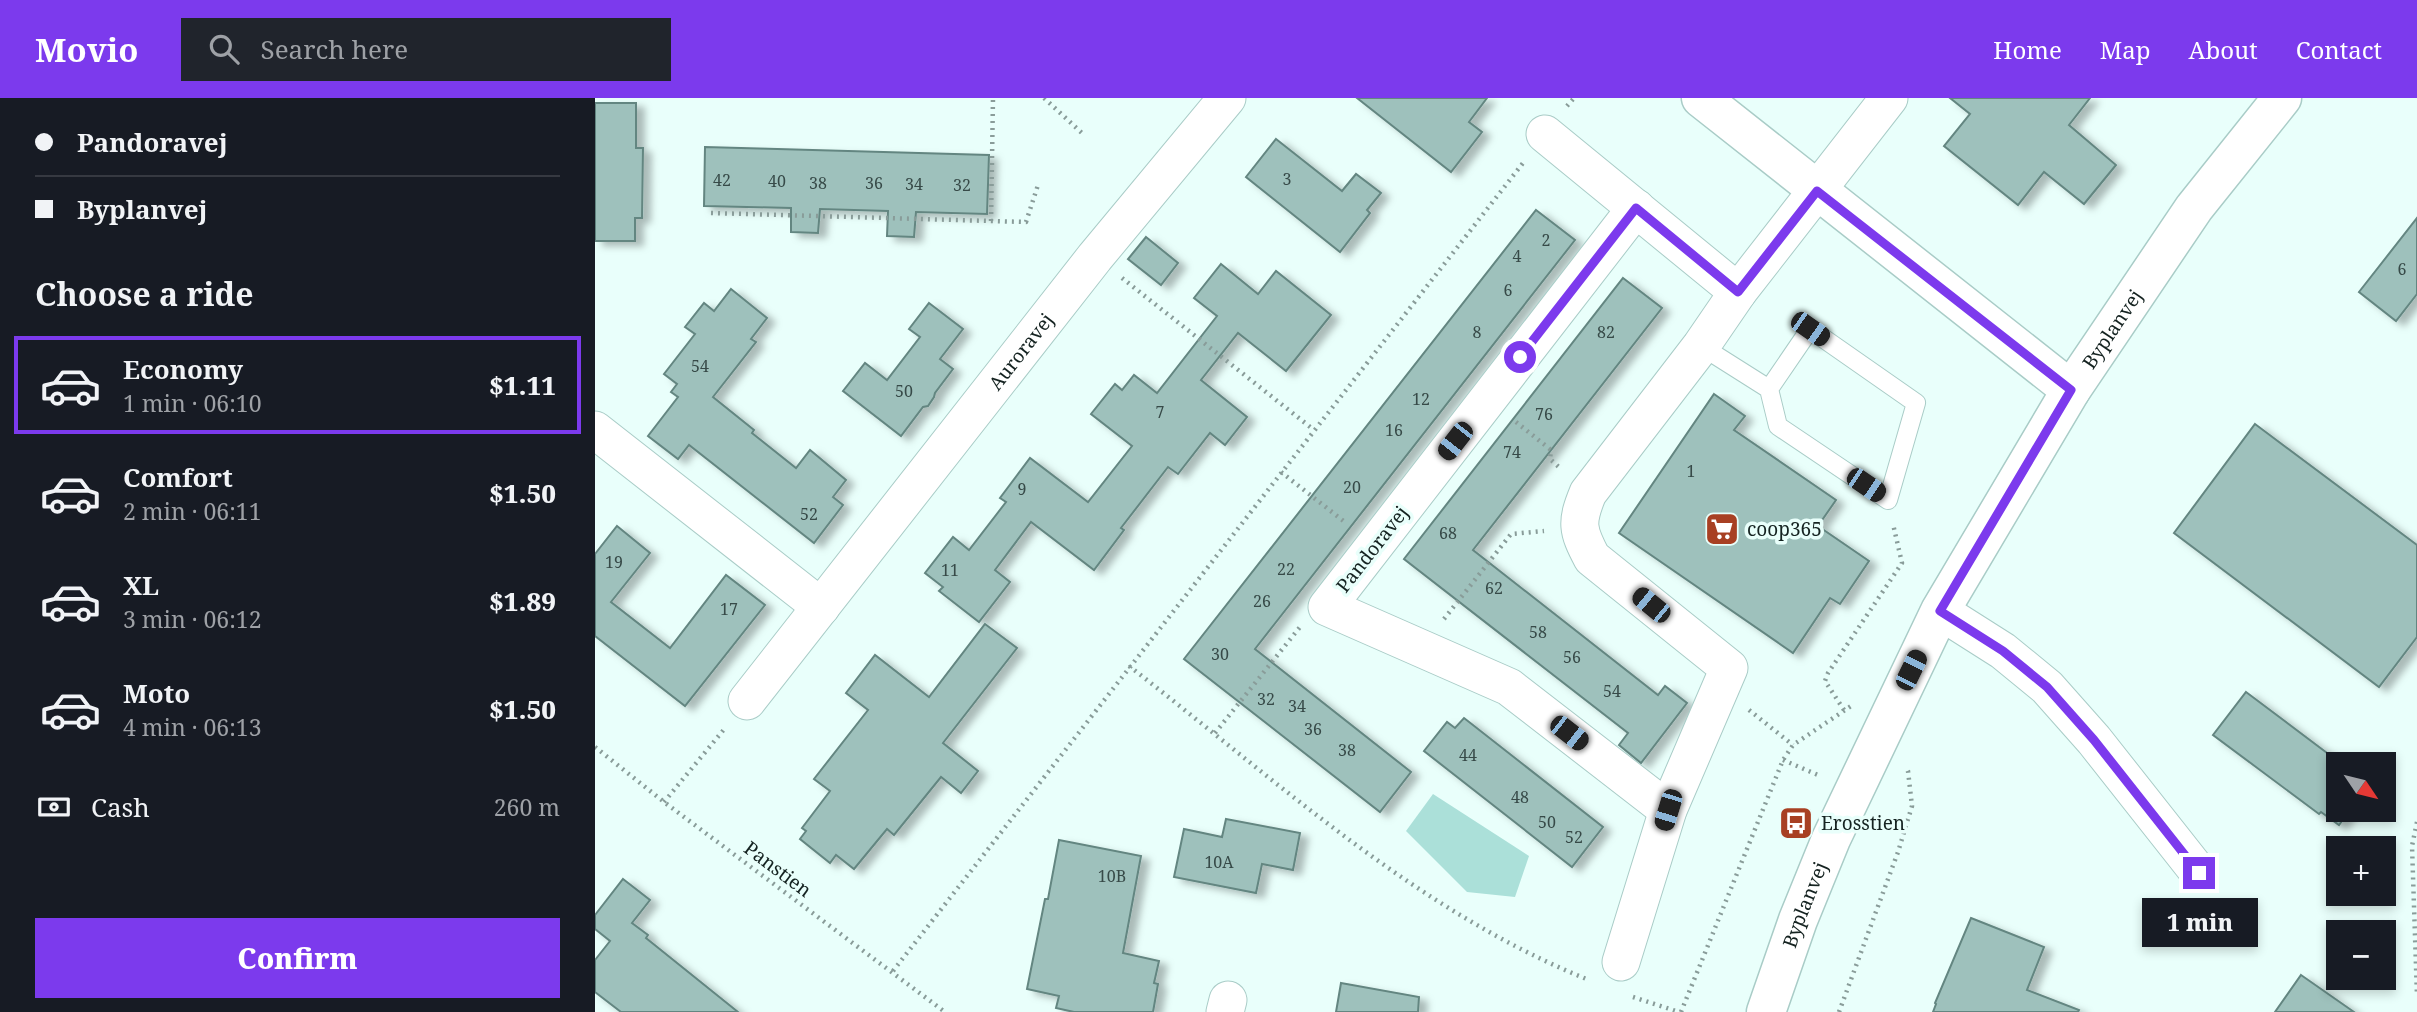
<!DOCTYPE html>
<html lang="en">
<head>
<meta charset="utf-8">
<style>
  body { margin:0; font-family:"Noto Serif",serif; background:#20242c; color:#f1f3f6; height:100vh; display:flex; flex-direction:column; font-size:26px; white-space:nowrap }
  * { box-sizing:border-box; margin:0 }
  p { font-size:23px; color:#9ea1a6 }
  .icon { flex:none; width:38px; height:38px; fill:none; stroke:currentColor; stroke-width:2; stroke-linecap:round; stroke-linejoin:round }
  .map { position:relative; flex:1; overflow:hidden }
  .side { display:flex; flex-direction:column; background:#171b24; width:595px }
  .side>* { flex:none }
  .guide { display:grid; align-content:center; height:154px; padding:0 35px; background:#171b24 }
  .needle { width:46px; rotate:125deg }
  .tools { position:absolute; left:1731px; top:654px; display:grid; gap:14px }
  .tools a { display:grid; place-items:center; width:70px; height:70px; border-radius:0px; background:#171b24; box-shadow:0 4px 10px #0003; font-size:35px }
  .end { position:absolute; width:32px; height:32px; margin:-16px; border:9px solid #7c3aed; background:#fff; box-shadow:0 0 0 4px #fff }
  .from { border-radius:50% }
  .bubble { position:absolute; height:49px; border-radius:0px; background:#171b24; box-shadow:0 4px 10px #0003; font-size:23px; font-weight:800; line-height:49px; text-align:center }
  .car { position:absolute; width:21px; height:42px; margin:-21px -10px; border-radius:9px; box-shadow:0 0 5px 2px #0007; background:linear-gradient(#222 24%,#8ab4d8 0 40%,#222 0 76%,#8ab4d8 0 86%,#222 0) }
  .guide b { display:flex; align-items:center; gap:24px; height:66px; font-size:26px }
  .guide b+b { border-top:2px solid #363941 }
  .guide i { width:18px; height:18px; background:#f1f3f6 }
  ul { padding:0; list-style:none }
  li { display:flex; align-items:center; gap:21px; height:98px; margin:0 14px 10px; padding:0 21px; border:4px solid transparent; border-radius:0px }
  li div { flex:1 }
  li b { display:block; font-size:26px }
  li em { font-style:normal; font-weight:800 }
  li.current { border-color:#7c3aed }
  li>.icon { width:63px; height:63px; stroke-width:1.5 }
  h2 { padding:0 35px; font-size:32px; line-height:84px }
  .pay { display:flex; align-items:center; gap:18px; height:77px; padding:0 35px; font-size:26px }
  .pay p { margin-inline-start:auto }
  .cta { display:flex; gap:14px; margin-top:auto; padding:14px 35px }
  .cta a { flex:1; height:80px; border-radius:0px; background:#7c3aed; color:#fff; font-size:28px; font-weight:800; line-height:80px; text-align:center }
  header { display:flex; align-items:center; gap:42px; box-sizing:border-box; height:98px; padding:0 35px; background:#7c3aed; color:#fff }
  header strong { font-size:33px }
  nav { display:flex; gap:38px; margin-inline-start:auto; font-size:24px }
  .search { width:490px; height:63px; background:#20242c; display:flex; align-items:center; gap:18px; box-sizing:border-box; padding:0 24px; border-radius:0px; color:#9ea1a6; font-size:26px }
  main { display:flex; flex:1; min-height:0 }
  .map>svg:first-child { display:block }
</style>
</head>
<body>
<header>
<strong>Movio</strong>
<div class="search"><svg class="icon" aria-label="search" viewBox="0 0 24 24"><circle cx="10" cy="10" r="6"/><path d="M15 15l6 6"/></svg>Search here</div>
<nav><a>Home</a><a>Map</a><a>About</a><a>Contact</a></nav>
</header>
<main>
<section class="side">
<div class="guide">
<b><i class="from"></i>Pandoravej</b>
<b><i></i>Byplanvej</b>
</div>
<h2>Choose a ride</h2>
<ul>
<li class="current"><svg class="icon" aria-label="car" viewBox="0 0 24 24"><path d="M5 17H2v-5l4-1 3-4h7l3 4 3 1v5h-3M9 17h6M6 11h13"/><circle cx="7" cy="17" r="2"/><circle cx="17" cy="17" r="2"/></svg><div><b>Economy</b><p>1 min · 06:10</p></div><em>$1.11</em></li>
<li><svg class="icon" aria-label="car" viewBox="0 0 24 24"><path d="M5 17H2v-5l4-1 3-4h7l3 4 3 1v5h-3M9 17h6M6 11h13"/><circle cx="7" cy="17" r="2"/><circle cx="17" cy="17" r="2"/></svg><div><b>Comfort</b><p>2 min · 06:11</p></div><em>$1.50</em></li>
<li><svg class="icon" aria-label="car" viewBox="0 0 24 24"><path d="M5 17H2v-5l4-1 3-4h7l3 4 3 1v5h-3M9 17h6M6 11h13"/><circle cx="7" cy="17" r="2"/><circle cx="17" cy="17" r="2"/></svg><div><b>XL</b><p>3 min · 06:12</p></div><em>$1.89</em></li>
<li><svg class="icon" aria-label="car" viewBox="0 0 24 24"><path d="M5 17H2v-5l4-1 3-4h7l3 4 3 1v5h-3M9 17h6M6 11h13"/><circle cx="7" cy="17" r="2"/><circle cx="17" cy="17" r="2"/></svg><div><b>Moto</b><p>4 min · 06:13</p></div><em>$1.50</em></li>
</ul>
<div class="pay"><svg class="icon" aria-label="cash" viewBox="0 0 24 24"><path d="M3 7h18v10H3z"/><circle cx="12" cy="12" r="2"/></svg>Cash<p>260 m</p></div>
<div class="cta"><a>Confirm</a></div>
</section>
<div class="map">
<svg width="1822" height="914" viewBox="0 0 1822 914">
  <defs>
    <filter id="shadow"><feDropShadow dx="8" dy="4.5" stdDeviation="3.5" flood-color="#0004"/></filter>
  </defs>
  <rect width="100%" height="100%" fill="#e9fffb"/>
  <polygon fill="#abe0d9" points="838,696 934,758 920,799 872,794 811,733"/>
  <g fill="#9ec1bc" stroke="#648681" stroke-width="2" filter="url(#shadow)">
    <polygon points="762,0 892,0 874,24 887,34 856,74"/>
    <polygon points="1355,0 1495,0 1474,27 1521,67 1489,106 1449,74 1423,107 1349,48 1375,16"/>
    <polygon points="0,5 41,5 41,50 48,50 47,120 40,120 40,143 0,143"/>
    <polygon points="681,41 747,93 761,76 786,95 772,112 775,115 745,154 651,79"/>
    <polygon points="110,49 394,57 392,116 321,114 319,139 292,138 293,113 225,111 223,135 196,134 196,110 109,108"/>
    <polygon points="941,112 980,142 660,551 816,674 785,714 589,561"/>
    <polygon points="1822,120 1822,196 1801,223 1764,194"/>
    <polygon points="551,139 583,165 566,187 533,161"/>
    <polygon points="626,166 663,196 681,173 736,217 691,273 643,235 606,282 652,319 630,347 615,335 583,376 573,369 526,430 529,432 499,472 436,424 400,472 415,484 384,524 344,493 348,489 330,475 358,439 374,452 411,404 405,400 435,360 493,404 537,348 496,316 520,286 527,292 539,277 562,295 622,218 599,200"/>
    <polygon points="1028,180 1067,210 878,452 1063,597 1070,588 1092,605 1046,665 1024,647 1033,635 809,461"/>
    <polygon points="136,191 172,220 156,241 161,244 118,299 159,332 157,335 201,370 215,352 251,382 238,399 248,407 219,445 94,347 83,361 53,338 83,299 76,294 82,286 69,276 100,236 90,229 109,205 119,213"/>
    <polygon points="334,205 368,231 345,261 358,271 340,295 339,299 333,308 328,309 306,338 248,293 270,265 292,282 325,239 314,231"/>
    <polygon points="1119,296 1150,318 1139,332 1241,402 1223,428 1274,463 1245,506 1235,500 1198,555 1024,435"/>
    <polygon points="1660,326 1822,447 1822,539 1784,589 1579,435"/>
    <polygon points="22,428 55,455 16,504 75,550 131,477 170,507 90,608 0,538 0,456"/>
    <polygon points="390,526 422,550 348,645 383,673 366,695 346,679 299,737 292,731 259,771 241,757 235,765 205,741 211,733 207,730 235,693 219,681 273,612 251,595 280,557 334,599"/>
    <polygon points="1651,594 1748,667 1743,667 1743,712 1755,712 1744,727 1726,714 1724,716 1618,637"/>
    <polygon points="869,620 1008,729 977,769 829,653 852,624 860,630"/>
    <polygon points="631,721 705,735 698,772 667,766 661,795 579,779 589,731 627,739"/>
    <polygon points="464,742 546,758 528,855 564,863 559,885 563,886 558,914 479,914 461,910 464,898 432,891 450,801 453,801"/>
    <polygon points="28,781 55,802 37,825 53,837 51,840 143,914 26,914 0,894 0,862 15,843 0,831 0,817"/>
    <polygon points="1376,820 1449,849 1432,892 1484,912 1483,914 1338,914 1341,906 1340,905"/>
    <polygon points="1706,877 1759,914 1680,914"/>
    <polygon points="746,885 824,899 823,914 741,914"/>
  </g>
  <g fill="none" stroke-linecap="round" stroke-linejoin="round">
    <g stroke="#a9ccc7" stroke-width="20">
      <polyline id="lane" points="1106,248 1174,291 1215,231 1321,305 1293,402 1183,328 1174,291"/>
    </g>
    <g stroke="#a9ccc7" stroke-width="39">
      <g id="street">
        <polyline points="950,36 1143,194"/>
        <polyline points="1041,110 732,509 914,589 1073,712"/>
        <polyline points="0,332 226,509"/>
        <polyline points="1345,513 1408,553 1452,589 1499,642 1604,775"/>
        <path id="s1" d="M 152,603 L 500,159 L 632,0"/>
        <path d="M 1026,864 L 1073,712 L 1134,570 L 997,460 C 982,432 981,424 993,395 L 1106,248 L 1143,194 L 1294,0"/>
        <polyline points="630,914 633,902"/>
      </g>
    </g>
    <g stroke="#a9ccc7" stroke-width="41">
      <g id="secondary">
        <polyline points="1106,0 1476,292"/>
        <path id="s2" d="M 1171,914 L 1203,822 L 1236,741 L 1345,513 L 1476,292 L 1599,110 L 1687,0"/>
      </g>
    </g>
    <g stroke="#899c99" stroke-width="4.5" stroke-dasharray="2 5" stroke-linecap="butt">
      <polyline points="449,0 488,36"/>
      <polyline points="972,8 979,0"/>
      <polyline points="116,115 431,124 443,87"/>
      <polyline points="396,123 398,0"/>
      <polyline points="527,180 719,332"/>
      <polyline points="921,324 956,352 955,361 966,371"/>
      <polyline points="686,374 751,425"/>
      <polyline points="849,521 916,436 949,433"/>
      <path d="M 534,568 C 680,681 821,813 994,882"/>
      <polyline points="1154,612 1198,647"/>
      <polyline points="1249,612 1230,583 1233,575 1307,465 1298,426"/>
      <polyline points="620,635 705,529"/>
      <polyline points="0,649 69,704 350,914"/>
      <polyline points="1188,662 1223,677"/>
      <polyline points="69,704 131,629"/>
      <polyline points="1822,724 1817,748 1822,898"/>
      <polyline points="298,873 928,65"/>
      <polyline points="1038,899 1084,914"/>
      <polyline points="1086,914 1188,662 1198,647 1259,606"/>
      <polyline points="1244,914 1303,754 1317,708 1313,673 1311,669"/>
    </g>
    <use href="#lane" stroke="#fff" stroke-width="18"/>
    <use href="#street" stroke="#fff" stroke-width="37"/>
    <use href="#secondary" stroke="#fff" stroke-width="38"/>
  </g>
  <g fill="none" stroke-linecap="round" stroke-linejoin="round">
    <polyline stroke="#7c3aed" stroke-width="9" points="925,259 1041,110 1143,194 1222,93 1476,292 1345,513 1408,553 1452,589 1499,642 1604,775"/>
  </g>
  <defs>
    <g id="supermarket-square" transform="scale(1.75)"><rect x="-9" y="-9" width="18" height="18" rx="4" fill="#a84023" stroke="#e9fffb"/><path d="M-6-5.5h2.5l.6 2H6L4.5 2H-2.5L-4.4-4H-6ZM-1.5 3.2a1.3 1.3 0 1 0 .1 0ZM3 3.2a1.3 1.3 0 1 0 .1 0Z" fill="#fff"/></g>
    <g id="bus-square" transform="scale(1.75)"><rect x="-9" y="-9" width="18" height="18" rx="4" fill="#a84023" stroke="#e9fffb"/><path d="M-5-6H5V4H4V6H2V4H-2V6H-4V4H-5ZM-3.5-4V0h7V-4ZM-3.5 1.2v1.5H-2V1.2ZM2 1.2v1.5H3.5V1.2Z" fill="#fff"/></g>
  </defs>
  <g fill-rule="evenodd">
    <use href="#supermarket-square" x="1127" y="431"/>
    <use href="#bus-square" x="1201" y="725"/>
  </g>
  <g text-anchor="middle" stroke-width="7" stroke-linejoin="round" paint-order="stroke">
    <g font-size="16" fill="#374a48">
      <text x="692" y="87">3</text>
      <text x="127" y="88">42</text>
      <text x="182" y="89">40</text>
      <text x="223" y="91">38</text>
      <text x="279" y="91">36</text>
      <text x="319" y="92">34</text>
      <text x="367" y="93">32</text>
      <text x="951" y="148">2</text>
      <text x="922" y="164">4</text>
      <text x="1807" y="177">6</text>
      <text x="913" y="198">6</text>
      <text x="882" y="240">8</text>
      <text x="1011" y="240">82</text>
      <text x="105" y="274">54</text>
      <text x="309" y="299">50</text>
      <text x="826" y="307">12</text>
      <text x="565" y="320">7</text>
      <text x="949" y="322">76</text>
      <text x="799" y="338">16</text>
      <text x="917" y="360">74</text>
      <text x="1096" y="379">1</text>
      <text x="757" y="395">20</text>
      <text x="427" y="397">9</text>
      <text x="214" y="422">52</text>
      <text x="853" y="441">68</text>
      <text x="19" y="470">19</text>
      <text x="691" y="477">22</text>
      <text x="355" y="478">11</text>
      <text x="899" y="496">62</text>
      <text x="667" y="509">26</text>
      <text x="134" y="517">17</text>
      <text x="943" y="540">58</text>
      <text x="625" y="562">30</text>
      <text x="977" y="565">56</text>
      <text x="1017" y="599">54</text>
      <text x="671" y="607">32</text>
      <text x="702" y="614">34</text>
      <text x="718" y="637">36</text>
      <text x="752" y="658">38</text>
      <text x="873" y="663">44</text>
      <text x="925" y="705">48</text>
      <text x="952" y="730">50</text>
      <text x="979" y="745">52</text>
      <text x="624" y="770">10A</text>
      <text x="517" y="784">10B</text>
    </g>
    <g font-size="19" fill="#152321" stroke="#e9fffb">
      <text dy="7" stroke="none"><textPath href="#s2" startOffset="768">Byplanvej</textPath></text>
      <text dy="7" stroke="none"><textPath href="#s1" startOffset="444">Auroravej</textPath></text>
      <text transform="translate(777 451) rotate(-52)" y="7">Pandoravej</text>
      <text transform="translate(183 771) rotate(37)" y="7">Panstien</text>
      <text dy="7" stroke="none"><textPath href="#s2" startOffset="114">Byplanvej</textPath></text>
    </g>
    <g font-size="19" fill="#152321" stroke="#e9fffb" text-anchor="start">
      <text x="1152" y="438">coop365</text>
      <text x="1226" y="732">Erosstien</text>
    </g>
  </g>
</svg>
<div class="tools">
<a><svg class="needle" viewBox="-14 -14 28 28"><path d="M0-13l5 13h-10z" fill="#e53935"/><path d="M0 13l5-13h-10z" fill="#9ea1a6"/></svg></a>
<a>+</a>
<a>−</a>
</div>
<i class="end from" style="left:925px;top:259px"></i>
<i class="end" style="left:1604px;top:775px"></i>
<div class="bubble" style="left:1547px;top:800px;width:116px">1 min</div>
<i class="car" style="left:1215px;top:231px;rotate:125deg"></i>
<i class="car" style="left:860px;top:343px;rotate:218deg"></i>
<i class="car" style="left:1271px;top:387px;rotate:124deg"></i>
<i class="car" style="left:1056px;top:507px;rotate:309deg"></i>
<i class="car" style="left:1316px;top:572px;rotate:26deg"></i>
<i class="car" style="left:974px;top:635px;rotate:128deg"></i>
<i class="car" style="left:1073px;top:712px;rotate:197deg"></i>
</div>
</main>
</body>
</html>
